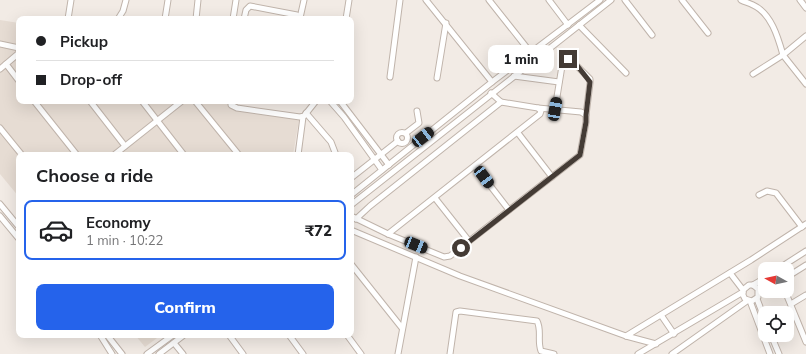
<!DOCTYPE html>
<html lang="en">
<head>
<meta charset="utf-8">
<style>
  body { margin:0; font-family:Mulish,sans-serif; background:#f2f2f2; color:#202124; height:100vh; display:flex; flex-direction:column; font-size:15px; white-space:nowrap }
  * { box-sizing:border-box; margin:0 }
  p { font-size:13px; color:#757577 }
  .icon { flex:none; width:22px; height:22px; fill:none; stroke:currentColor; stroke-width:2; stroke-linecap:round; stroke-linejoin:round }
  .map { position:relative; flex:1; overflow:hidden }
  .details { position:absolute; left:16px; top:152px; width:338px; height:186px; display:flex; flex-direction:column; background:#fff; border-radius:8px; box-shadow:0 4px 16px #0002 }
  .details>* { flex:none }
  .top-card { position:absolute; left:16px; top:16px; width:338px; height:88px; border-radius:8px; box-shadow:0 4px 16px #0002; display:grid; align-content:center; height:88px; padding:0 20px; background:#fff }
  .needle { width:26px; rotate:278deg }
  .tools { position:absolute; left:758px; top:262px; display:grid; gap:8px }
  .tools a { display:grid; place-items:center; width:36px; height:36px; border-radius:8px; background:#fff; box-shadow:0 4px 16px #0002; font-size:20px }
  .end { position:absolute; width:18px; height:18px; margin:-9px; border:5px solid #443b35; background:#fff; box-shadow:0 0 0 2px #fff }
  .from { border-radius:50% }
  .bubble { position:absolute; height:28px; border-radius:8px; background:#fff; box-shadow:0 4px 16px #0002; font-size:13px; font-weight:800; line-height:28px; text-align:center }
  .car { position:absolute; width:12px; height:24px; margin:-12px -6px; border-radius:5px; box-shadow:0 0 3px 1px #0007; background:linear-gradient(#222 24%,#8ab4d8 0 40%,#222 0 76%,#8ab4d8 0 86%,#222 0) }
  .top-card b { display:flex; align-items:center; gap:14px; height:38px; font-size:15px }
  .top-card b+b { border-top:1px solid #e0e0e0 }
  .top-card i { width:10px; height:10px; background:#202124 }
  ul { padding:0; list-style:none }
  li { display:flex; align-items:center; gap:12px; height:60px; margin:0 8px 6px; padding:0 12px; border:2px solid transparent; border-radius:8px }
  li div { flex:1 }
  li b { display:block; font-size:15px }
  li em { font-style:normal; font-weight:800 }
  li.current { border-color:#2563eb }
  li>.icon { width:36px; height:36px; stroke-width:1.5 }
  h2 { padding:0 20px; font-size:18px; line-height:48px }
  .action { display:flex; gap:8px; margin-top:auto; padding:8px 20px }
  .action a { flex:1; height:46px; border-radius:8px; background:#2563eb; color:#fff; font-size:16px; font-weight:800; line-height:46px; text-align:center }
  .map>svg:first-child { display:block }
</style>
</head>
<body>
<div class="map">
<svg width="806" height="354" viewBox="0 0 806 354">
  <rect width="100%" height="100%" fill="#f2ebe5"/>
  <g fill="#e6dcd3">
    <polygon points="0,20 19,23 19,101 233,101 232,109 299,120 293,155 19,155 19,197 0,174"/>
    <polygon points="135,335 161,335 145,347"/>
  </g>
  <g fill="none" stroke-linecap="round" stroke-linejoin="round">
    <g stroke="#c0b4ab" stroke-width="7">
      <g id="street">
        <polyline points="426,0 492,82"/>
        <polyline points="489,0 531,53"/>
        <polyline points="549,0 568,25"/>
        <polyline points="625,0 652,35"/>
        <polyline points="682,0 708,33"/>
        <path d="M 741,0 C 745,2 749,3 753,5 C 771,13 778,37 783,55 L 806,36"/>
        <polyline points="800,0 806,8"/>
        <polyline points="300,18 304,0"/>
        <polyline points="68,19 71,0"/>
        <polyline points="118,19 123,11 126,0"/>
        <polyline points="165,19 168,0"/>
        <polyline points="196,19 198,0"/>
        <polyline points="233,19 236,0"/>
        <polyline points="244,19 246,10 250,6 297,15 299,19"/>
        <polyline points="346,19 349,0"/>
        <polyline points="579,25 626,73"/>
        <polyline points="0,44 19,48"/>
        <polyline points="6,64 19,81"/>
        <polyline points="0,69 19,53"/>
        <polyline points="753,74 783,55 806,84"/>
        <polyline points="514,76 559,82"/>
        <polyline points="390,77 400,0"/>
        <polyline points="437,78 446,23"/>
        <polyline points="34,101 77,155"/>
        <polyline points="90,101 125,146"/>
        <polyline points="142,101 184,155"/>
        <polyline points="195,101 239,155"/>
        <polyline points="231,101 231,105 237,108 300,117 304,116 316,101"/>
        <polyline points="330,101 344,117 382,170"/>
        <polyline points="340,101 389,165"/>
        <polyline points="538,108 581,112 586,115"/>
        <polyline points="306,113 331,142 336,155"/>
        <polyline points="0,128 22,155"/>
        <circle cx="402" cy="138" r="5.5"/>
        <polyline points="406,133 419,123 417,111"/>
        <polyline points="518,133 552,177"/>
        <polyline points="114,155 182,101"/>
        <polyline points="298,155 303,117"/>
        <polyline points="475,166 509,210"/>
        <polyline points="351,178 398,141"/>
        <polyline points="351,195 492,82 600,0"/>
        <polyline points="759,195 767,191 776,193 802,227"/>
        <polyline points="435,198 469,241"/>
        <polyline points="0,204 19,227"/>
        <polyline points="351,205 611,0"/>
        <polyline points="0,216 19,239"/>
        <polyline points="351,216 388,234 444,257 450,256 580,155 586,122 586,115 590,83 590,79 570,59 566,60 562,66 555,109"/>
        <polyline points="356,219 370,206 501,102"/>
        <polyline points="351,230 460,276 626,336 656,344"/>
        <polyline points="388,234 540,114 541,111 538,108 501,102 491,93"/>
        <polyline points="351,264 402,328"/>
        <polyline points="778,269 806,251"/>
        <polyline points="730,273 743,290 743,295 745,299 752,301 758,297 758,289 753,285 749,285 743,290"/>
        <polyline points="787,277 806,265"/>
        <polyline points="753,285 765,278"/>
        <polyline points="785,291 806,342"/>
        <polyline points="757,299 765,320"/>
        <polyline points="750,301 770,354"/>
        <polyline points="791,304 806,295"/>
        <polyline points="661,315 674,334"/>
        <polyline points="100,335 112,354"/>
        <polyline points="107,335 122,354"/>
        <polyline points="229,335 243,354"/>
        <polyline points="289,335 303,354"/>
        <polyline points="347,335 361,354"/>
        <polyline points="771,335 779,354"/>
        <polyline points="626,336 751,260 806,224"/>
        <polyline points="174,343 183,354"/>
        <polyline points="147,354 173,335"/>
        <polyline points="159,354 184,335"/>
        <polyline points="398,354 416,257"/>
        <path d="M 450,354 L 456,312 L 460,311 L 537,321 C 542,330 537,341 541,351 L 554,354"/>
        <polyline points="638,354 743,292"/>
        <polyline points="672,354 747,301"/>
      </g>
    </g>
    <use href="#street" stroke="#fff" stroke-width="5"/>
  </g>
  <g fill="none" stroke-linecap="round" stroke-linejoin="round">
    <polyline stroke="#443b35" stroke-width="5" points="461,248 580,155 586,122 586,115 590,82 572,59 568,59"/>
  </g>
</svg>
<div class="tools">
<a><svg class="needle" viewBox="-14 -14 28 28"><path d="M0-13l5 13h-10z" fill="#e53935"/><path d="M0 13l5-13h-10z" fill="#757577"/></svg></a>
<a><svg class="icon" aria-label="locate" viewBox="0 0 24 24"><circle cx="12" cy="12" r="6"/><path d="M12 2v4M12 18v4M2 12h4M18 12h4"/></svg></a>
</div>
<i class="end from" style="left:461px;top:248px"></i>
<i class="end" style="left:568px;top:59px"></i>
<div class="bubble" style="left:488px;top:45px;width:66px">1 min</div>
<i class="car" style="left:555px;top:109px;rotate:10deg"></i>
<i class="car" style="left:423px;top:137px;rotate:52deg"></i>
<i class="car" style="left:484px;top:177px;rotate:143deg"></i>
<i class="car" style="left:416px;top:245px;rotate:112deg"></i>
<div class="top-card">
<b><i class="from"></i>Pickup</b>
<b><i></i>Drop-off</b>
</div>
<section class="details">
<h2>Choose a ride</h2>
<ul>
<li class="current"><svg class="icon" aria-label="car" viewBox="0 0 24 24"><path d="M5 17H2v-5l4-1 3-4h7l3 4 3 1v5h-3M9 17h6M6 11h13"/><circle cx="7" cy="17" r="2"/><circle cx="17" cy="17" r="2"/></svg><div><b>Economy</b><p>1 min · 10:22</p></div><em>₹72</em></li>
</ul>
<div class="action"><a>Confirm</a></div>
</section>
</div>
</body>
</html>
